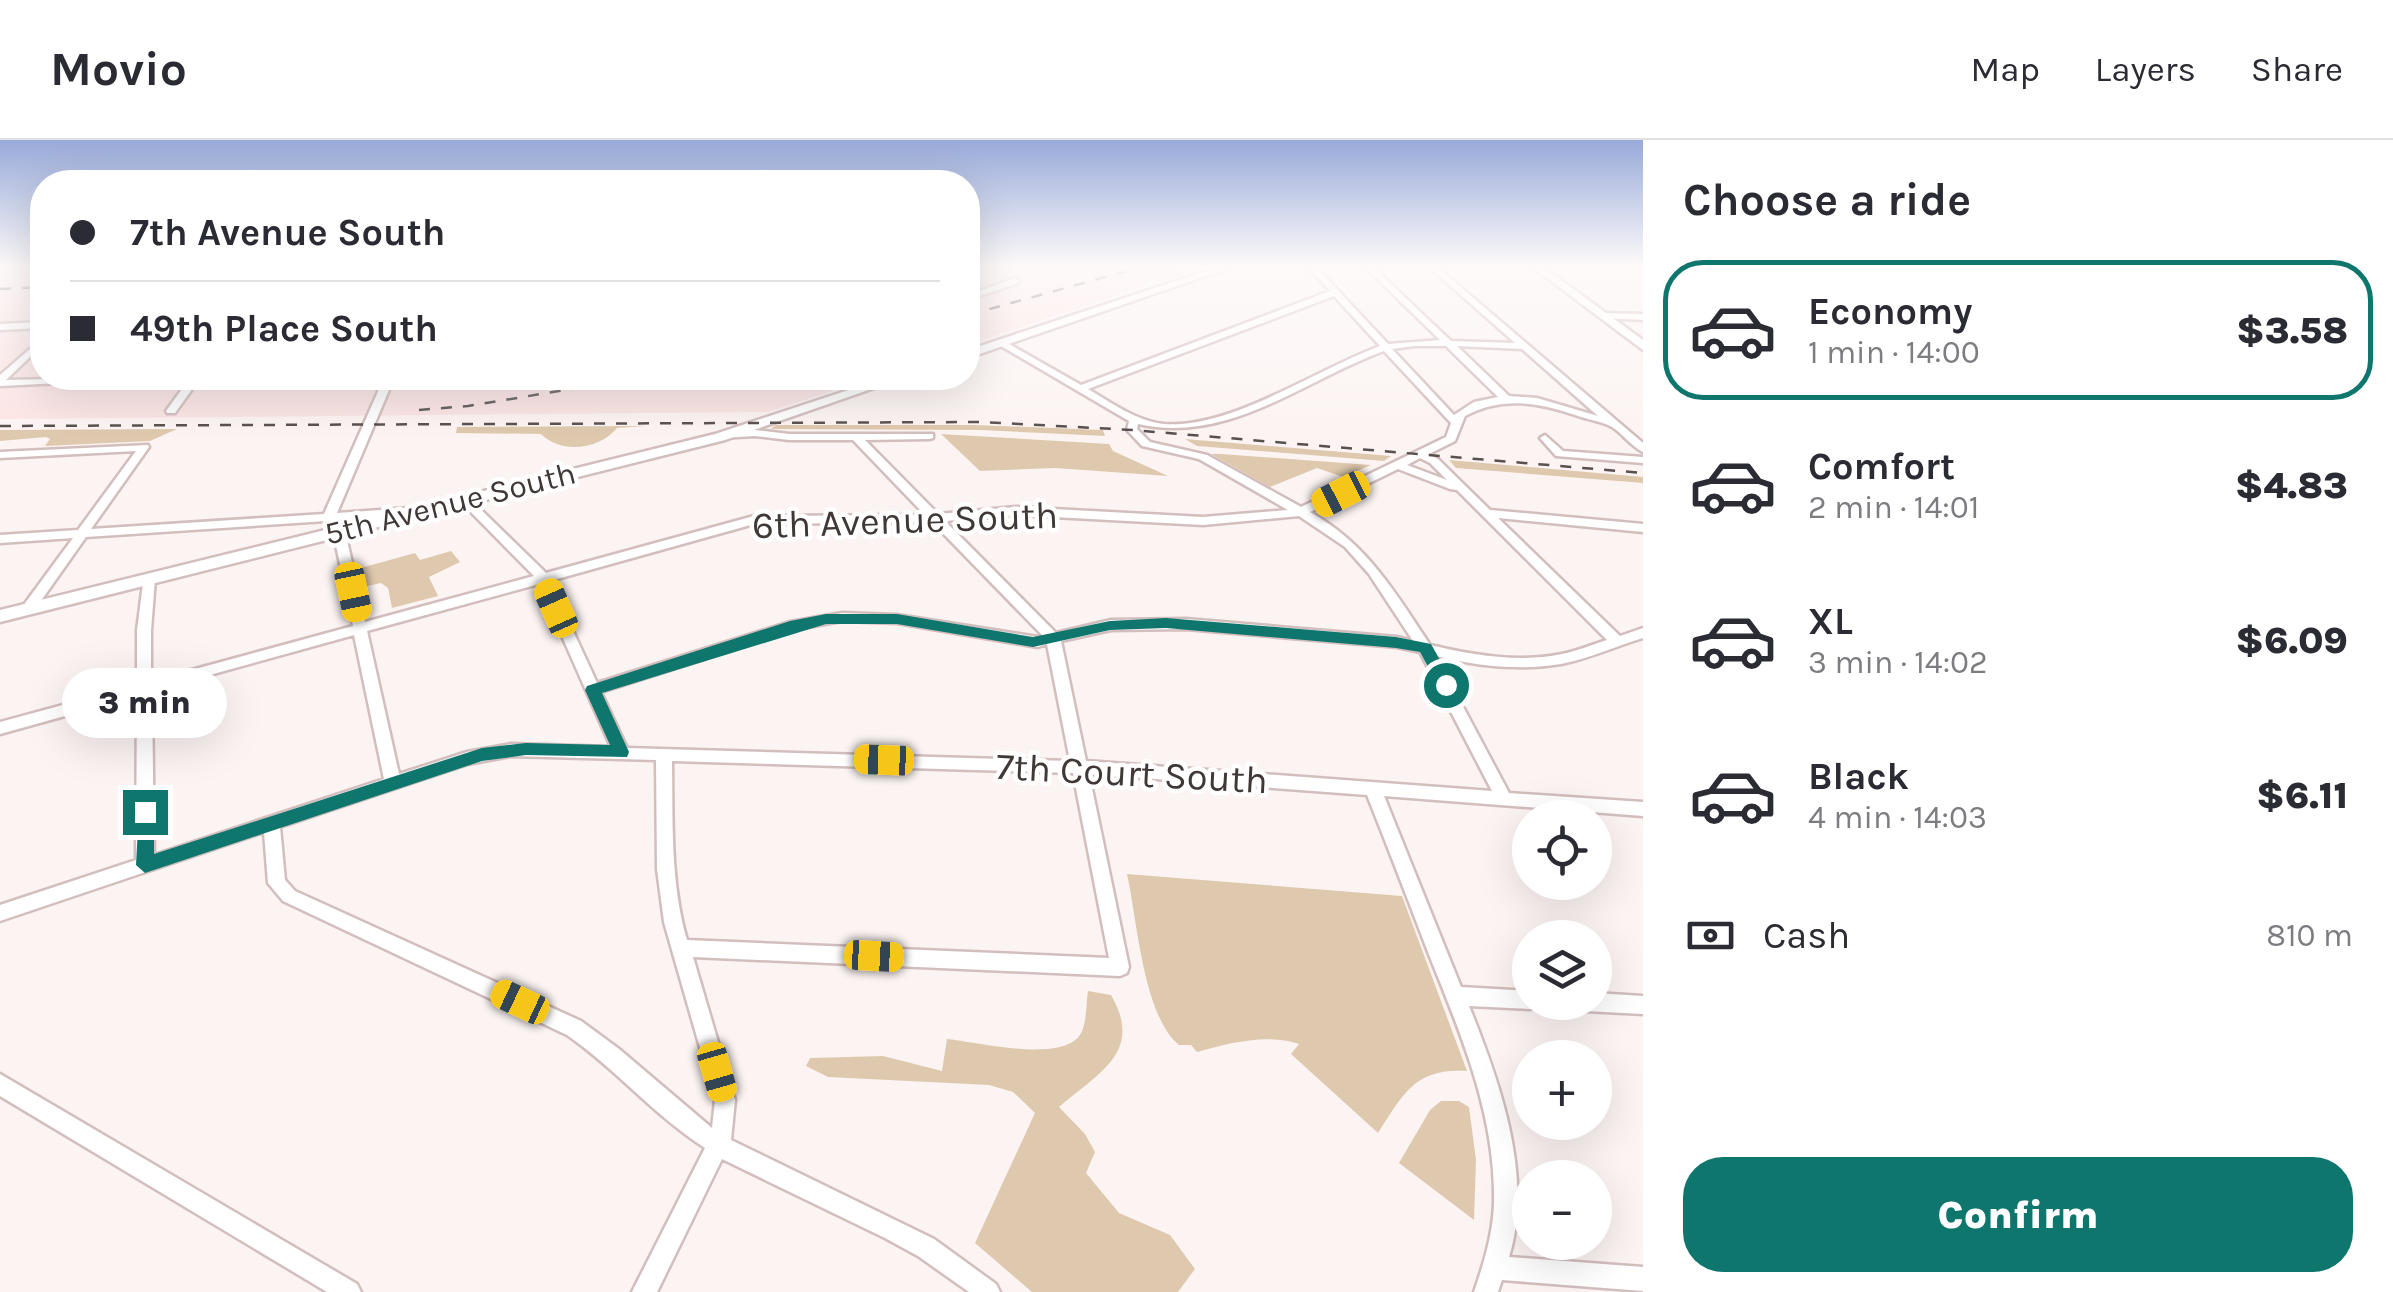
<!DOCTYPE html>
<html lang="en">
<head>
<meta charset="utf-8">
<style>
  body { margin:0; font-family:Karla,sans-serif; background:#f7f7f7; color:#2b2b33; height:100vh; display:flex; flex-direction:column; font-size:38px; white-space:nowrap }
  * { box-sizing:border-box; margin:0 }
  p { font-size:32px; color:#7c7c81 }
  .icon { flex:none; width:55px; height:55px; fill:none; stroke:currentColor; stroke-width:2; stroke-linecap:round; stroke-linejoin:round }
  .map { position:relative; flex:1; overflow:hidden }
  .details { display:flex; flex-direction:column; background:#fff; width:750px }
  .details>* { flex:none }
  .banner { position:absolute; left:30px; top:30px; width:950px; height:220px; border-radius:40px; box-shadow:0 10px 40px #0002; display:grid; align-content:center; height:220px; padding:0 40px; background:#fff }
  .controls { position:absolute; left:1512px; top:660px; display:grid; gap:20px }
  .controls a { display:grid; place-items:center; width:100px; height:100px; border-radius:50%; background:#fff; box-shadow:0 10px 40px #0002; font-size:50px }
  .end { position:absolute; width:45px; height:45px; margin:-22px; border:12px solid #0f766e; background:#fff; box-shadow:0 0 0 5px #fff }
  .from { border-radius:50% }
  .bubble { position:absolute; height:70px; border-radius:35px; background:#fff; box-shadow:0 10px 40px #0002; font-size:32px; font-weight:800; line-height:70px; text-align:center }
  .car { position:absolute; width:30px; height:60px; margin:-30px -15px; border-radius:12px; box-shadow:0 0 8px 2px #0007; background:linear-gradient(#f5c518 24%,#345 0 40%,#f5c518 0 76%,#345 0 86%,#f5c518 0) }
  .banner b { display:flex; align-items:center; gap:35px; height:95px; font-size:38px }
  .banner b+b { border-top:2px solid #e1e1e2 }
  .banner i { width:25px; height:25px; background:#2b2b33 }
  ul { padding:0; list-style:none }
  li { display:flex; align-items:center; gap:30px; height:140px; margin:0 20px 15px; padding:0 20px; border:5px solid transparent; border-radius:40px }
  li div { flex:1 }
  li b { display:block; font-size:38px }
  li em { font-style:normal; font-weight:800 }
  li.current { border-color:#0f766e }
  li>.icon { width:90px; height:90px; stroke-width:1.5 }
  h2 { padding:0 40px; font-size:45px; line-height:120px }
  .pay { display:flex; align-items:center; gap:25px; height:110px; padding:0 40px; font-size:38px }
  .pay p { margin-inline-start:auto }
  .action { display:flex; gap:20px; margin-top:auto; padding:20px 40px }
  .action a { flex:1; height:115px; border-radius:40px; background:#0f766e; color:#fff; font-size:40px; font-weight:800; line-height:115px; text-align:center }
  header { display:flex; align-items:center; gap:60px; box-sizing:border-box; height:140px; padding:0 50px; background:#fff; border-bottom:2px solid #e1e1e2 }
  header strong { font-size:48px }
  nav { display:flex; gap:55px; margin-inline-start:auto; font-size:35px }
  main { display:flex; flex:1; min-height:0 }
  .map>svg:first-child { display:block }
</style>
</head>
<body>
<header>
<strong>Movio</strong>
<nav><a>Map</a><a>Layers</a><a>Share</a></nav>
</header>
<main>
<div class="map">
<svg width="1643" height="1152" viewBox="0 0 1643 1152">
  <rect width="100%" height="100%" fill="#fcf4f3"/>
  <g fill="#fce4e4">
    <polygon points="0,126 42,126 42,238 872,238 768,272 0,279"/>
    <polygon points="968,126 1173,126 1184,132 968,205"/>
  </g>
  <g fill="#dfc9ae">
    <polygon points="776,285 975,285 1103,290 1105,296 980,290 771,289"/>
    <path d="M 645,286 L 617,288 C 599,310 561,314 541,294 L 456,293 L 457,287 Z"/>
    <polygon points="177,289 150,301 45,306 50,299 46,297 0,301 0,290"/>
    <polygon points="941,294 1109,304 1113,311 1168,336 1055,328 980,331"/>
    <polygon points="1185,299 1391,316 1384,321 1197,306"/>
    <polygon points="1209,313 1208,313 1371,325 1343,337 1317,328 1270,347"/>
    <polygon points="1449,320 1643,337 1643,343 1456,328"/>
    <polygon points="451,411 460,422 429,437 438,456 392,468 388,448 381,443 363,447 357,429 415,413 420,420"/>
    <path d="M 1127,734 L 1402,756 L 1467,931 C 1415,928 1404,953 1378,993 L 1291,914 L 1299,904 C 1267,893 1229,903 1197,912 L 1191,905 L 1179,905 C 1143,876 1137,778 1127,734 Z"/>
    <path d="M 1088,851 L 1111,855 C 1145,913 1096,934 1059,967 L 1085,994 L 1095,1012 L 1086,1033 L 1119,1073 L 1170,1095 L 1195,1129 L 1178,1152 L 1032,1152 L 975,1103 L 1035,973 L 1013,952 L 989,945 L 828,937 L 806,926 L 810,918 L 883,916 L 942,931 L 947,899 C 977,902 1069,925 1082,891 C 1087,879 1086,863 1088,851 Z"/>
    <polygon points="1441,961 1459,961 1469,967 1476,1020 1474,1080 1399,1023 1430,970"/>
  </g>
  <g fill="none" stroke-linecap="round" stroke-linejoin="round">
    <g stroke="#d3bebe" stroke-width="5">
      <g id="minor">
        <path d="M 1307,126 L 1315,126 L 1388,204 L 1440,200 L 1364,126 L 1372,126 L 1451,201 L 1515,203 L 1428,126 L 1436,126 L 1643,303 L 1643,312 C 1631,306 1623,294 1612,287 C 1603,282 1591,280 1581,277 C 1541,263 1503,255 1465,276 L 1455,301 L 1429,314 L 1438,319 L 1490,370 L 1643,384 L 1643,392 L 1498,378 L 1620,496 L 1643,488 L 1643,498 C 1616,506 1588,519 1561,524 C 1520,531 1476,526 1436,516 L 1509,653 L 1643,662 L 1643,676 L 1384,656 L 1461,847 L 1530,851 L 1530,862 L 1539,862 L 1537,866 L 1530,869 L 1469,866 C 1499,940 1534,1037 1509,1117 L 1643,1127 L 1643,1151 L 1502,1140 L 1498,1152 L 1474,1152 C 1484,1123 1493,1094 1494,1063 C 1496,974 1460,892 1428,812 C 1408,760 1388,707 1367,655 L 1089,634 L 1129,827 L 1127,833 L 1120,836 L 693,817 L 735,960 L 731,1000 L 934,1099 L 996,1144 L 1000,1152 L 969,1152 L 918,1116 L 885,1098 L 722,1019 L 657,1152 L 632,1152 L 705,1008 C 655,976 616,929 567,895 L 283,761 L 268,743 L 264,692 L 0,781 L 0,765 L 136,720 L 137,556 L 0,594 L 0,582 L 137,545 L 137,490 L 144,436 L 149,435 L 155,439 L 151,490 L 151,541 L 353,486 L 333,391 L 326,381 L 86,397 L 33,472 L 23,472 L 21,469 L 23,466 L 73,398 L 0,403 L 0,395 L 78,390 L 136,311 L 0,318 L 0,312 L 148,305 L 149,307 L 91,389 L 324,374 L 384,238 L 394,238 L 337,373 L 410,368 L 416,372 L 410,376 L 337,380 L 345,391 L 365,482 L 534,436 L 460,361 L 458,359 L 464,355 L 468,357 L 546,433 L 754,376 L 925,375 L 853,300 L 789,300 L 755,296 L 720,298 L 720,294 L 724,293 L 755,290 L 789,294 L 933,294 L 933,298 L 929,299 L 865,300 L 938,374 L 1016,367 L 1203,377 L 1288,370 L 1199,319 L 1142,306 L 1127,290 L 1129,281 L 994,202 L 1002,200 L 1081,245 L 1330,151 ZM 1334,156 L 1380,206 C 1317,229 1231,289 1164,284 C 1136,281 1112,263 1088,249 ZM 1415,206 L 1446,206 L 1498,257 L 1474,262 L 1454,275 L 1392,209 ZM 1457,206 L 1522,209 L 1598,276 L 1537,258 L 1509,256 ZM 1384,211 L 1451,283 L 1446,297 L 1301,367 L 1207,315 L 1150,302 L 1137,289 L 1138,284 C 1228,305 1304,240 1384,211 ZM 1420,318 L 1430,323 L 1447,340 L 1407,325 ZM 1398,329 L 1450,349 L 1457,350 L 1607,500 C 1593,504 1578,511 1562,514 C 1519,523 1472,515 1430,505 C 1395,452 1367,404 1310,372 ZM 1016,375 L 1203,385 L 1299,376 L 1345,407 L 1369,434 L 1413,501 L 1397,497 L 1186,479 L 1111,480 L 1056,493 L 945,381 ZM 932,382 L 1043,496 L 1038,497 L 897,475 L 842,473 L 790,482 L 597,543 L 550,441 L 754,384 ZM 539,444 L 611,607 L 511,604 L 467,612 L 399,634 L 367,491 ZM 842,481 L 897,483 L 1038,507 L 1047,504 L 1070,621 L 627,608 L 601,552 L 797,489 ZM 1186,489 L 1397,507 L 1420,512 L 1492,651 L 1086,621 L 1061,501 L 1111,490 ZM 354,495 L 384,639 L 154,715 L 152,551 ZM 511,616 L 656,620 L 657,729 L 664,782 L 715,960 L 712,988 L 619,909 L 581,881 L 295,751 L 285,740 L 280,687 L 468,624 ZM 672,621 L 1073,633 L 1109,818 L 687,800 C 670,742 673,680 672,621 Z"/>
        <polygon points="1015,138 1019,141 1018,143 968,160 968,155"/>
        <polygon points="1604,173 1643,174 1643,180 1601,178 1601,174"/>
        <polygon points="42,182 42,188 0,190 0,184"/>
        <polygon points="30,209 33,210 33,214 6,240 106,238 101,241 0,246 0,235"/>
        <polygon points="190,238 200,238 175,273 167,273 166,271"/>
        <polygon points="1545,295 1563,311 1643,317 1643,323 1556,316 1540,298"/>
        <polygon points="1595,853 1643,856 1643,874 1585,871 1578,868 1576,862 1595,862"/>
        <polygon points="0,934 357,1144 361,1152 327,1152 0,956"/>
      </g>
    </g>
    <g stroke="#d3bebe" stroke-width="5">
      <g id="tertiary">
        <polygon points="1221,126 1235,126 968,218 968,210"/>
        <polygon points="1531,126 1542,126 1643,200 1643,210"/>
        <polygon points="885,238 903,238 725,300 0,482 0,470 715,294"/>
      </g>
    </g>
    <use href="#minor" fill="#fff" fill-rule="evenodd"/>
    <use href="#tertiary" fill="#fff" fill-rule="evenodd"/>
    <g stroke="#58504f" stroke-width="2.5" stroke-dasharray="11 11" stroke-linecap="butt">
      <polyline points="0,149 42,147"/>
      <polyline points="968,175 1145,126"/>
      <polyline points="624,241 659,238"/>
      <polyline points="419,270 468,266 638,238"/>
      <polyline points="0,286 982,282 1132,290 1643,333"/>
    </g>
  </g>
  <linearGradient id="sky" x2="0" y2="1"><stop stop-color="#98aad9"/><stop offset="0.44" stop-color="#fefafa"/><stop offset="1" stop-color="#fefafa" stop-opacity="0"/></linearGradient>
  <rect width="1643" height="287" fill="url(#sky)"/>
  <polygon fill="#0f766e" points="826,474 897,474 1033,497 1110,481 1166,478 1396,497 1431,504 1454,545 1452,549 1440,549 1420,512 1396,508 1166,488 1110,490 1033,507 897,484 826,484 602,553 629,612 627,617 526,615 482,621 145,733 136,725 139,667 145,665 154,672 154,714 482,608 526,603 610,605 585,550 587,546 790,481"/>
  <g text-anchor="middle" stroke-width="9" stroke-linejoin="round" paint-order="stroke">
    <g font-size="32" fill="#403837" stroke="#fff">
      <text transform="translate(450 363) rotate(-14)" y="11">5th Avenue South</text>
    </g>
    <g font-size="38" fill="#403837" stroke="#fff">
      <text transform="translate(905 380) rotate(-2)" y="13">6th Avenue South</text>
      <text transform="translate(1132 633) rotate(3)" y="13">7th Court South</text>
    </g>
  </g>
</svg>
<div class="controls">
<a><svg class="icon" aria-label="locate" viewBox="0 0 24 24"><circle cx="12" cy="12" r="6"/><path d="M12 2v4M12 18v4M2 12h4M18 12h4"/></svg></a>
<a><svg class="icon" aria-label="layers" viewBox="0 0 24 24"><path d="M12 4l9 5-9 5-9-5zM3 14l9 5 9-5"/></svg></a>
<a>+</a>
<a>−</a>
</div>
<i class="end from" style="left:1446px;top:545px"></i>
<i class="end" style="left:145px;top:672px"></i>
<div class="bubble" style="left:62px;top:528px;width:165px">3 min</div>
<i class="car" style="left:1341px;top:354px;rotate:243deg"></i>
<i class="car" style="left:353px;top:452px;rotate:168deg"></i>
<i class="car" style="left:556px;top:468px;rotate:336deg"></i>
<i class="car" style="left:884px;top:620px;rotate:272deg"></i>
<i class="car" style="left:874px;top:816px;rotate:93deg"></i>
<i class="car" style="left:520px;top:862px;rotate:295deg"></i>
<i class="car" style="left:717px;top:932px;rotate:164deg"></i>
<div class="banner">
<b><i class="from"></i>7th Avenue South</b>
<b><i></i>49th Place South</b>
</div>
</div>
<section class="details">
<h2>Choose a ride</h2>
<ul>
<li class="current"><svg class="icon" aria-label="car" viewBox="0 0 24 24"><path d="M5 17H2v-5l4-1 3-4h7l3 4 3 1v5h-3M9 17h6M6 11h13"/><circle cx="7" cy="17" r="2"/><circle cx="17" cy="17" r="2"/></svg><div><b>Economy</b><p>1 min · 14:00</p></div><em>$3.58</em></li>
<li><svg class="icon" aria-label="car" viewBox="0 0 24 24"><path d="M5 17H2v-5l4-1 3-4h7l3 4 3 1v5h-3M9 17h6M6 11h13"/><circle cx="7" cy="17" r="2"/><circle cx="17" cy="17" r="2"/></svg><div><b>Comfort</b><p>2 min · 14:01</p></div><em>$4.83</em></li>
<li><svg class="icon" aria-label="car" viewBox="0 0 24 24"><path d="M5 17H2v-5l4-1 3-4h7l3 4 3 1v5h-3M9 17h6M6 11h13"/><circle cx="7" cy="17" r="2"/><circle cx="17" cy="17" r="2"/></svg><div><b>XL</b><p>3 min · 14:02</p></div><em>$6.09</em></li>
<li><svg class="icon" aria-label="car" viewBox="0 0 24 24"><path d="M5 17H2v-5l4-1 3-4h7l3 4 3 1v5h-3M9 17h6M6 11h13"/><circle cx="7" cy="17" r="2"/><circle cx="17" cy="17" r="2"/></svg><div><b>Black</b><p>4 min · 14:03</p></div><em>$6.11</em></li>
</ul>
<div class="pay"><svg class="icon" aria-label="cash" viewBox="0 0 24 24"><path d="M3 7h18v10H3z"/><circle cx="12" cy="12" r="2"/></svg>Cash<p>810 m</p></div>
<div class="action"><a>Confirm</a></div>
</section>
</main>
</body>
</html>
